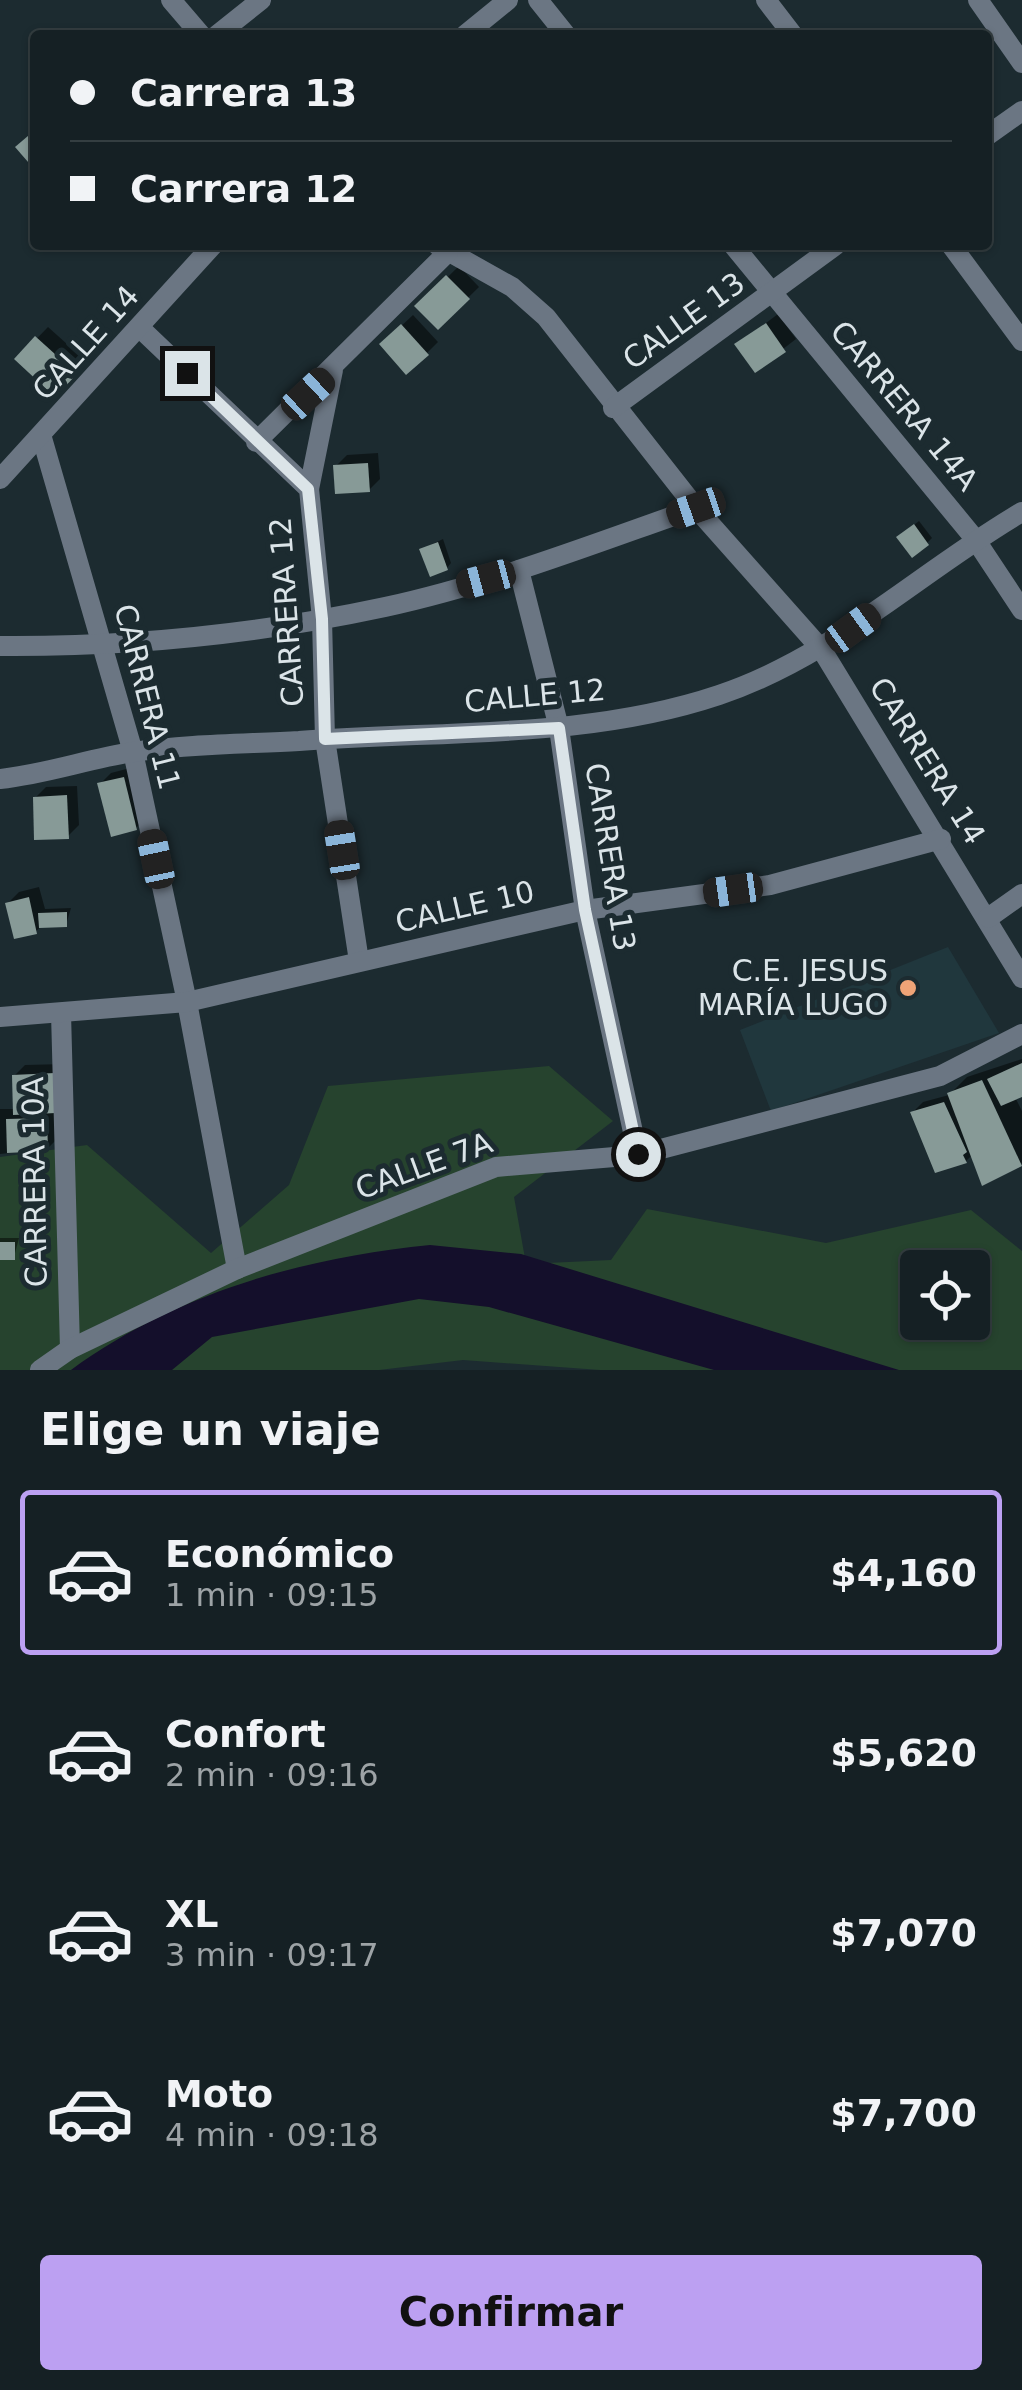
<!DOCTYPE html>
<html lang="es">
<head>
<meta charset="utf-8">
<style>
  body { margin:0; font-family:"DejaVu Sans",sans-serif; background:#1e282c; color:#f1f3f6; height:100vh; display:flex; flex-direction:column; font-size:38px; white-space:nowrap }
  * { box-sizing:border-box; margin:0 }
  p { font-size:32px; color:#9da3a6 }
  .icon { flex:none; width:55px; height:55px; fill:none; stroke:currentColor; stroke-width:2; stroke-linecap:round; stroke-linejoin:round }
  .map { position:relative; height:1370px; overflow:hidden }
  .drawer { display:flex; flex-direction:column; background:#152024; flex:1 }
  .drawer>* { flex:none }
  .top-card { position:absolute; left:30px; top:30px; width:962px; height:220px; border-radius:10px; box-shadow:0 2px 8px #0004,0 0 0 2px #343e41; display:grid; align-content:center; height:220px; padding:0 40px; background:#152024 }
  .tools { position:absolute; left:900px; top:1250px; display:grid; gap:20px }
  .tools a { display:grid; place-items:center; width:90px; height:90px; border-radius:10px; background:#152024; box-shadow:0 2px 8px #0004,0 0 0 2px #343e41; font-size:50px }
  .end { position:absolute; width:45px; height:45px; margin:-22px; border:12px solid #dbe4e8; background:#111; box-shadow:0 0 0 5px #111 }
  .from { border-radius:50% }
  .car { position:absolute; width:30px; height:60px; margin:-30px -15px; border-radius:12px; box-shadow:0 0 8px 2px #0007; background:linear-gradient(#222 24%,#8ab4d8 0 40%,#222 0 76%,#8ab4d8 0 86%,#222 0) }
  .top-card b { display:flex; align-items:center; gap:35px; height:95px; font-size:38px }
  .top-card b+b { border-top:2px solid #343e41 }
  .top-card i { width:25px; height:25px; background:#f1f3f6 }
  ul { padding:0; list-style:none }
  li { display:flex; align-items:center; gap:30px; height:165px; margin:0 20px 15px; padding:0 20px; border:5px solid transparent; border-radius:10px }
  li div { flex:1 }
  li b { display:block; font-size:38px }
  li em { font-style:normal; font-weight:700 }
  li.selected { border-color:#bca0f2 }
  li>.icon { width:90px; height:90px; stroke-width:1.5 }
  h2 { padding:0 40px; font-size:45px; line-height:120px }
  .action { display:flex; gap:20px; margin-top:auto; padding:20px 40px }
  .action a { flex:1; height:115px; border-radius:10px; background:#bca0f2; color:#111; font-size:40px; font-weight:700; line-height:115px; text-align:center }
  .map>svg:first-child { display:block }
</style>
</head>
<body>
<div class="map">
<svg width="1022" height="1370" viewBox="0 0 1022 1370">
  <rect width="100%" height="100%" fill="#1c2b30"/>
  <polygon fill="#20373d" points="948,947 999,1033 771,1111 740,1030"/>
  <path fill="#26432e" fill-rule="evenodd" d="M 549,1066 L 613,1121 L 514,1197 L 526,1264 L 611,1260 L 647,1209 L 826,1243 L 971,1210 L 1022,1251 L 1022,1370 L 600,1370 L 463,1360 L 379,1370 L 0,1370 L 0,1157 L 87,1145 L 211,1253 L 289,1185 L 328,1086 ZM 918,1268 L 972,1268 L 972,1322 L 918,1322 Z"/>
  <path fill="#140f2b" d="M 430,1245 L 521,1254 L 899,1370 L 714,1370 L 489,1307 L 419,1299 L 212,1337 L 172,1370 L 71,1370 C 176,1293 302,1258 430,1245 Z"/>
  <g fill="#0007">
    <polygon points="459,266 479,287 438,327 418,306"/>
    <polygon points="778,314 796,339 756,370 738,344"/>
    <polygon points="413,315 438,342 427,353 382,344"/>
    <polygon points="48,327 86,361 55,393 17,359"/>
    <polygon points="378,453 380,479 369,490 336,466 347,455"/>
    <polygon points="919,521 932,538 927,543 904,533"/>
    <polygon points="443,539 451,563 447,568 422,549"/>
    <polygon points="134,767 147,817 136,828 100,784 111,773"/>
    <polygon points="77,786 79,825 68,836 35,798 46,787"/>
    <polygon points="39,887 45,909 71,908 66,925 42,926 36,931 8,903 19,892"/>
    <polygon points="1022,1059 1022,1094 1015,1097 1022,1111 1022,1163 984,1182 973,1154 966,1161 912,1113 923,1102 949,1095 967,1077"/>
    <polygon points="65,1064 58,1138 47,1149 0,1154 0,1109 16,1109 14,1076 25,1065"/>
    <polygon points="0,1238 19,1238 14,1257 0,1257"/>
  </g>
  <g fill="#879a97">
    <polygon points="35,130 35,170 15,147"/>
    <polygon points="446,275 470,299 438,330 414,306"/>
    <polygon points="766,323 786,352 755,373 734,344"/>
    <polygon points="401,324 429,355 406,375 379,344"/>
    <polygon points="35,336 77,374 55,397 14,359"/>
    <polygon points="368,463 370,492 335,494 333,465"/>
    <polygon points="914,524 929,545 912,558 896,537"/>
    <polygon points="438,542 448,570 430,577 419,549"/>
    <polygon points="124,777 137,830 111,837 97,783"/>
    <polygon points="67,795 69,839 34,840 33,797"/>
    <polygon points="29,897 37,934 14,939 5,903"/>
    <polygon points="67,912 67,927 39,928 38,913"/>
    <polygon points="1022,1063 1022,1097 1001,1106 987,1079"/>
    <polygon points="55,1073 56,1113 13,1115 12,1075"/>
    <polygon points="982,1080 1022,1166 982,1186 947,1093"/>
    <polygon points="944,1102 967,1152 963,1155 967,1163 935,1173 910,1112"/>
    <polygon points="47,1118 48,1151 7,1153 6,1119"/>
    <rect x="0" y="1242" width="15" height="18"/>
  </g>
  <g fill="none" stroke-linecap="round" stroke-linejoin="round">
    <g stroke="#6b7683" stroke-width="20">
      <polyline points="171,0 201,35"/>
      <polyline points="538,0 566,35"/>
      <polyline points="766,0 793,35"/>
      <polyline points="978,0 1022,63"/>
      <polyline points="217,35 261,0"/>
      <polyline points="465,35 508,0"/>
      <polyline points="988,135 1022,111"/>
      <polyline points="437,245 512,287 546,317 696,508 822,650 1022,978"/>
      <polyline points="733,245 975,539 1022,610"/>
      <polyline points="951,245 1022,341"/>
      <polyline points="140,328 309,489 322,619 325,739 359,961"/>
      <polyline points="613,408 836,245"/>
      <polyline points="42,438 133,752 187,1002 237,1269"/>
      <polyline points="256,442 448,252"/>
      <polyline points="0,479 213,245"/>
      <polyline points="309,489 333,370"/>
      <polyline points="519,570 559,728 585,910 638,1155"/>
      <path d="M 0,646 C 129,647 259,634 385,607 C 491,584 593,544 696,508"/>
      <path d="M 0,779 C 46,774 88,759 133,752 C 188,744 245,744 299,741 C 439,730 585,740 719,695 C 835,656 919,572 1022,512"/>
      <polyline points="988,918 1022,894"/>
      <polyline points="61,1013 70,1349"/>
      <polyline points="0,1017 187,1002 585,910 770,885 941,839"/>
      <polyline points="40,1370 70,1349 237,1269 496,1167 638,1155 940,1076 1022,1034"/>
    </g>
  </g>
  <g fill="none" stroke-linecap="round" stroke-linejoin="round">
    <polyline stroke="#dbe4e8" stroke-width="12" points="187,373 308,489 322,619 325,739 559,728 585,910 638,1154"/>
  </g>
  <circle fill="#efa377" stroke="#1c2b30" stroke-width="4" cx="908" cy="988" r="10"/>
  <g text-anchor="middle" stroke-width="10" stroke-linejoin="round" paint-order="stroke">
    <g font-size="30" fill="#dbe4e8" stroke="#1c2b30">
      <text transform="translate(684 321) rotate(-36)" y="10">CALLE 13</text>
      <text transform="translate(86 343) rotate(-48)" y="10">CALLE 14</text>
      <text transform="translate(904 406) rotate(50)" y="10">CARRERA 14A</text>
      <text transform="translate(287 612) rotate(-94)" y="10">CARRERA 12</text>
      <text transform="translate(535 696) rotate(-5)" y="10">CALLE 12</text>
      <text transform="translate(147 697) rotate(76)" y="10">CARRERA 11</text>
      <text transform="translate(927 761) rotate(58)" y="10">CARRERA 14</text>
      <text transform="translate(610 857) rotate(81)" y="10">CARRERA 13</text>
      <text transform="translate(465 907) rotate(-13)" y="10">CALLE 10</text>
      <text transform="translate(424 1166) rotate(-20)" y="10">CALLE 7A</text>
      <text transform="translate(35 1182) rotate(-91)" y="10">CARRERA 10A</text>
    </g>
    <g font-size="30" fill="#dbe4e8" stroke="#1c2b30" text-anchor="end">
      <text x="888" y="981">C.E. JESUS<tspan x="888" dy="34">MARÍA LUGO</tspan></text>
    </g>
  </g>
</svg>
<div class="tools">
<a><svg class="icon" aria-label="locate" viewBox="0 0 24 24"><circle cx="12" cy="12" r="6"/><path d="M12 2v4M12 18v4M2 12h4M18 12h4"/></svg></a>
</div>
<i class="end from" style="left:638px;top:1154px"></i>
<i class="end" style="left:187px;top:373px"></i>
<i class="car" style="left:308px;top:394px;rotate:47deg"></i>
<i class="car" style="left:696px;top:508px;rotate:251deg"></i>
<i class="car" style="left:486px;top:579px;rotate:255deg"></i>
<i class="car" style="left:853px;top:628px;rotate:54deg"></i>
<i class="car" style="left:342px;top:850px;rotate:351deg"></i>
<i class="car" style="left:156px;top:859px;rotate:348deg"></i>
<i class="car" style="left:733px;top:890px;rotate:262deg"></i>
<div class="top-card">
<b><i class="from"></i>Carrera 13</b>
<b><i></i>Carrera 12</b>
</div>
</div>
<section class="drawer">
<h2>Elige un viaje</h2>
<ul>
<li class="selected"><svg class="icon" aria-label="car" viewBox="0 0 24 24"><path d="M5 17H2v-5l4-1 3-4h7l3 4 3 1v5h-3M9 17h6M6 11h13"/><circle cx="7" cy="17" r="2"/><circle cx="17" cy="17" r="2"/></svg><div><b>Económico</b><p>1 min · 09:15</p></div><em>$4,160</em></li>
<li><svg class="icon" aria-label="car" viewBox="0 0 24 24"><path d="M5 17H2v-5l4-1 3-4h7l3 4 3 1v5h-3M9 17h6M6 11h13"/><circle cx="7" cy="17" r="2"/><circle cx="17" cy="17" r="2"/></svg><div><b>Confort</b><p>2 min · 09:16</p></div><em>$5,620</em></li>
<li><svg class="icon" aria-label="car" viewBox="0 0 24 24"><path d="M5 17H2v-5l4-1 3-4h7l3 4 3 1v5h-3M9 17h6M6 11h13"/><circle cx="7" cy="17" r="2"/><circle cx="17" cy="17" r="2"/></svg><div><b>XL</b><p>3 min · 09:17</p></div><em>$7,070</em></li>
<li><svg class="icon" aria-label="car" viewBox="0 0 24 24"><path d="M5 17H2v-5l4-1 3-4h7l3 4 3 1v5h-3M9 17h6M6 11h13"/><circle cx="7" cy="17" r="2"/><circle cx="17" cy="17" r="2"/></svg><div><b>Moto</b><p>4 min · 09:18</p></div><em>$7,700</em></li>
</ul>
<div class="action"><a>Confirmar</a></div>
</section>
</body>
</html>
